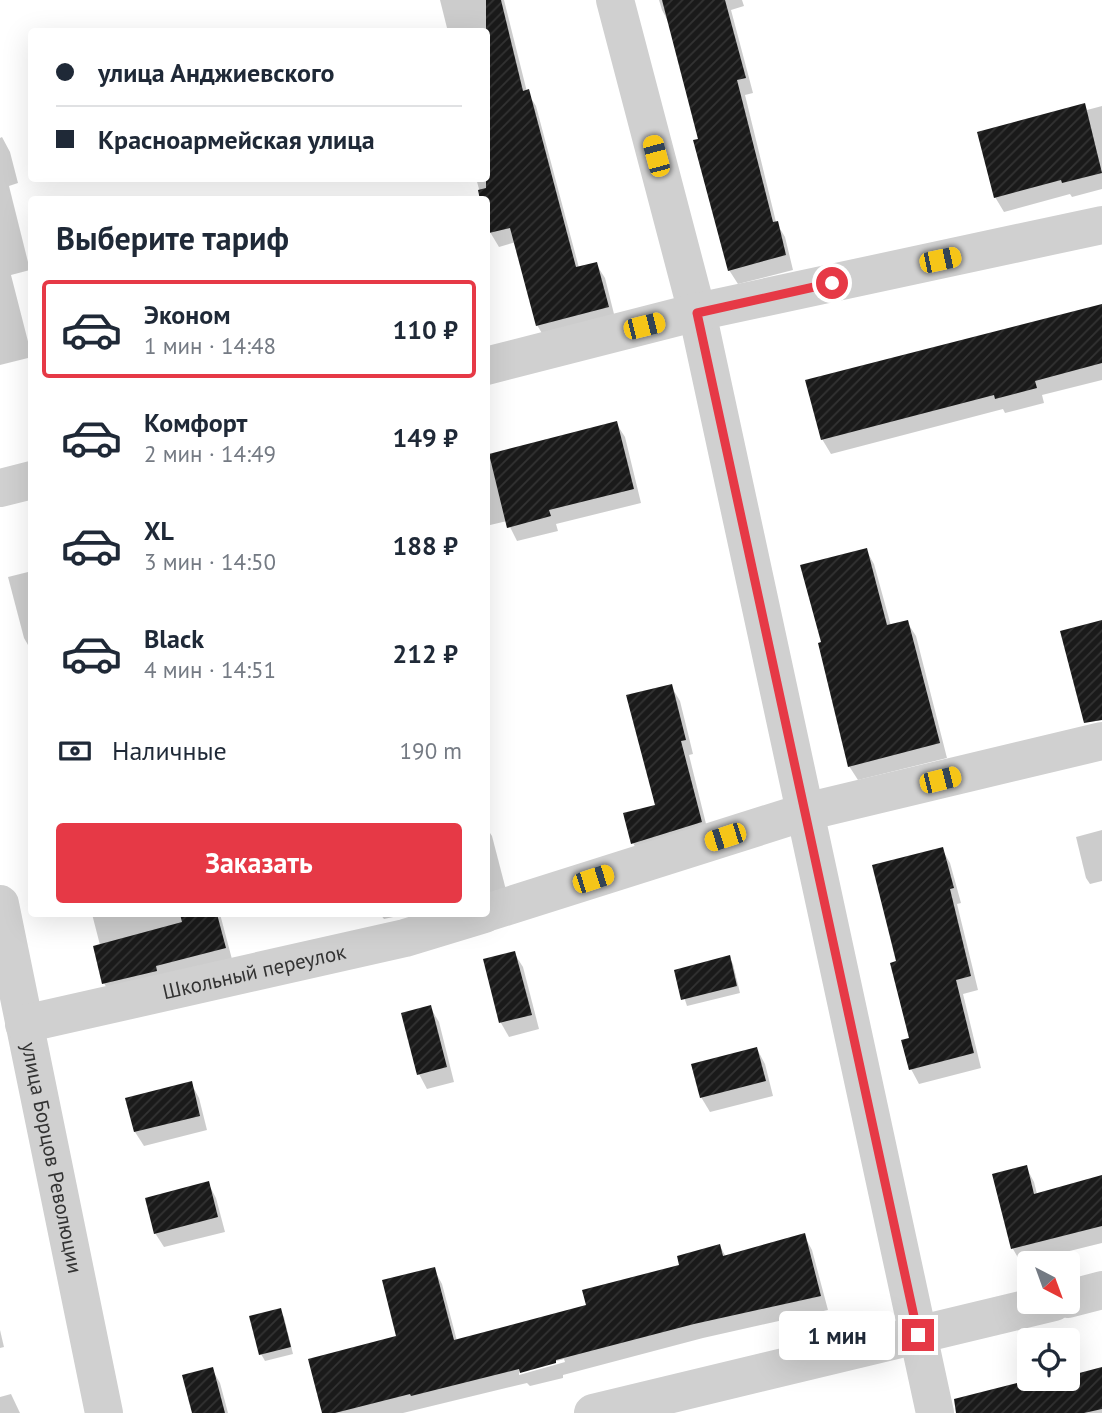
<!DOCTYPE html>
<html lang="ru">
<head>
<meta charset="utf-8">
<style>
  body { margin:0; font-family:"PT Sans",sans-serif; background:#f6f6f7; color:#1f2937; height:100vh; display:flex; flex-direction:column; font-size:26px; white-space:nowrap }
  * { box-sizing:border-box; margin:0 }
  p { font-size:23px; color:#747a83 }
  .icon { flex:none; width:38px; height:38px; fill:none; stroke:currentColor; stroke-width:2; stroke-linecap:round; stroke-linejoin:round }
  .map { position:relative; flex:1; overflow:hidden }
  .side { position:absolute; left:28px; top:196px; width:462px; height:721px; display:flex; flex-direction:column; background:#fff; border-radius:7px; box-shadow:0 7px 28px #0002 }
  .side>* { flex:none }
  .banner { position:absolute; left:28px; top:28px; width:462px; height:154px; border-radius:7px; box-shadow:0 7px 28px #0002; display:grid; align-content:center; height:154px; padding:0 28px; background:#fff }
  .needle { width:46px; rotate:139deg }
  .controls { position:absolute; left:1017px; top:1251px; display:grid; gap:14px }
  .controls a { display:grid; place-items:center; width:63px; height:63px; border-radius:7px; background:#fff; box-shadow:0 7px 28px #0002; font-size:35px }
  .end { position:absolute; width:32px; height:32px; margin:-16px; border:9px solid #e63946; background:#fff; box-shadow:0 0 0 4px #fff }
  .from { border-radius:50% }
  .bubble { position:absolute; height:49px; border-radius:7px; background:#fff; box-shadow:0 7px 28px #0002; font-size:23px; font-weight:600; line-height:49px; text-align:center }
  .car { position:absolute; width:21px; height:42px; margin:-21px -10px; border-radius:9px; box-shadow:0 0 5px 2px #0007; background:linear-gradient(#f5c518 24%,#345 0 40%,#f5c518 0 76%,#345 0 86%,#f5c518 0) }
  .banner b { display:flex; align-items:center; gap:24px; height:66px; font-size:26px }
  .banner b+b { border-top:2px solid #e0e1e3 }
  .banner i { width:18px; height:18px; background:#1f2937 }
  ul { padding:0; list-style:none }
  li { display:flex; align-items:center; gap:21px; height:98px; margin:0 14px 10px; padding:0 14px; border:4px solid transparent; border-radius:7px }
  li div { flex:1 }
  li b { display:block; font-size:26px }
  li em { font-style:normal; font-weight:600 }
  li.selected { border-color:#e63946 }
  li>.icon { width:63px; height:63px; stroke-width:1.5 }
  h2 { padding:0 28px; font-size:32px; line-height:84px }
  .pay { display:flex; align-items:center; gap:18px; height:77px; padding:0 28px; font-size:26px }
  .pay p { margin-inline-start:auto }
  .action { display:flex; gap:14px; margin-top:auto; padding:14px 28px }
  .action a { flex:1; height:80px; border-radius:7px; background:#e63946; color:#fff; font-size:28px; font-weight:600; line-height:80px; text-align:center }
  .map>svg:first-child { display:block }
</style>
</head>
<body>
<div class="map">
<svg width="1102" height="1413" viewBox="0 0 1102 1413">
  <defs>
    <pattern id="building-hatch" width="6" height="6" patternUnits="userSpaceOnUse" patternTransform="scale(1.75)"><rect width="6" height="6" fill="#1a1a1a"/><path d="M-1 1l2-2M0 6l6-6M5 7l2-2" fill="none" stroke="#333"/></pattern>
  </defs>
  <rect width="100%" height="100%" fill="#fff"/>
  <g fill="#0003" fill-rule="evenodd">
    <polygon points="440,0 504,0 527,92 536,106 579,268 596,264 605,278 616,322 546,340 537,325 516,242 499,247 490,232 486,218 486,200 482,200 476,178 486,178 486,32 448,32"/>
    <polygon points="659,0 742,0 744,6 731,10 753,93 745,95 776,222 785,237 793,270 738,284 729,270 701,140 670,25 662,10"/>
    <polygon points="1084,105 1087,110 1102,106 1102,189 1072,197 1070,194 1004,212 995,197"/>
    <polygon points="2,137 10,152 18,183 9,186 30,270 11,275 32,357 0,365 0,138"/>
    <polygon points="1102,308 1102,380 1042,395 1044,403 1005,413 1003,409 831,454 822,439"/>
    <polygon points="616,423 625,437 641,503 556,524 558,531 517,541 507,521 486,526 486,456"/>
    <polygon points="866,550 874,564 891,626 907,622 916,636 947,758 858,780 849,766"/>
    <polygon points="32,571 32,652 24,638 8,577"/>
    <polygon points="671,686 680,701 693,754 689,755 709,836 641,857 633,843 657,806"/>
    <polygon points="486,827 492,836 506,890 486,895"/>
    <polygon points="1102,830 1102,881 1090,884 1086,878 1076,837"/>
    <polygon points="942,849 950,863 961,903 957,904 978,990 963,994 981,1068 919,1084 911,1069 911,1039 898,963"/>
    <polygon points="92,914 220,914 233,963 112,998 104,983 100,945"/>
    <polygon points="380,914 407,914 384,919"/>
    <polygon points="514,953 523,967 539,1029 509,1037 501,1023 485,960"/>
    <polygon points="729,957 733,964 740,993 687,1006 676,972"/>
    <polygon points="430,1007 439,1022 454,1082 427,1089 419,1074"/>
    <polygon points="757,1049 765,1064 773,1096 710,1112 701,1097"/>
    <polygon points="191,1083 199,1098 207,1130 144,1146 135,1132 127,1099"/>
    <polygon points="1026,1167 1034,1182 1037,1194 1102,1177 1102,1243 1021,1263 1013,1249 994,1176"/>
    <polygon points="208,1183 216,1198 225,1232 164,1247 155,1233"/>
    <path d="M 804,1235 L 812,1250 L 828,1310 L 703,1338 L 563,1375 L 563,1378 L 530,1386 L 527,1383 L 403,1413 L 324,1413 L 398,1337 L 434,1269 L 442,1284 L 457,1341 L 588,1307 L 681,1266 L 720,1246 L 726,1257 ZM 564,1359 L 565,1362 L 519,1375 L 519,1371 Z"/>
    <polygon points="280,1310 284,1317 293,1354 265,1361 261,1354"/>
    <polygon points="0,1330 4,1347 0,1348"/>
    <polygon points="212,1369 220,1383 228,1413 193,1413"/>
    <polygon points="1102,1370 1102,1413 1003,1413 1066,1379"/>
    <polygon points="11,1394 20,1413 0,1413 0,1397"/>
  </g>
  <g fill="url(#building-hatch)">
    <polygon points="486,0 501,0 523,91 529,89 576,267 597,262 609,307 536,326 510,228 489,233 486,200 480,200 478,190 486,188"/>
    <polygon points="662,0 725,0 746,78 737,80 773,222 778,221 786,255 728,271 693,140 698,139"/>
    <polygon points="1085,103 1102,173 1062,183 1061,180 994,198 977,132"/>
    <polygon points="1102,304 1102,363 1035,381 1037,388 995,399 994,395 821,440 805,380"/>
    <polygon points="617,421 634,489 549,510 551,516 507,528 489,454"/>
    <polygon points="867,548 887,625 908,620 940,743 848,767 818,643 821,642 800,565"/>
    <polygon points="1102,620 1102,720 1084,723 1060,631"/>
    <polygon points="672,684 686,740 681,741 702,822 631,844 623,813 655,805 626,695"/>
    <polygon points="943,847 954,888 950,889 971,976 956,980 974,1053 909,1070 901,1040 909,1038 890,963 896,961 872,865"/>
    <polygon points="180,914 217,914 226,948 156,966 157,971 102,984 93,946 182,922"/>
    <polygon points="515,951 532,1015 499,1023 483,959"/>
    <polygon points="730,955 737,986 681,1000 674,970"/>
    <polygon points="431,1005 447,1067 417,1075 401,1013"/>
    <polygon points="757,1047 766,1081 700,1098 691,1064"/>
    <polygon points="192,1081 200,1116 134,1132 125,1098"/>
    <polygon points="1027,1165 1034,1194 1102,1175 1102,1226 1011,1249 992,1174"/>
    <polygon points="209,1181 218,1217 154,1234 145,1198"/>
    <polygon points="805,1233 821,1296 694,1324 556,1360 556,1363 520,1373 519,1369 411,1396 410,1394 335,1413 322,1413 308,1359 396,1336 382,1280 435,1267 454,1340 586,1305 582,1290 679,1265 677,1256 720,1244 723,1256"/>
    <polygon points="281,1308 291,1347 259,1355 249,1316"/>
    <polygon points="213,1367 225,1413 192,1413 182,1375"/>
    <polygon points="1102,1367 1102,1409 1084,1413 956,1413 954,1399 1033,1379 1068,1379 1068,1376"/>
  </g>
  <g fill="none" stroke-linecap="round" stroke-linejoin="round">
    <g stroke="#d0d0d0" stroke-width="38">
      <polyline points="615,0 697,312 935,1413"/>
      <polyline points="486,366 697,312 1102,225"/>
      <polyline points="0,488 32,480"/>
      <path id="s1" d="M 0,904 L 104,1413"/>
      <polyline points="486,913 805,812 1102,741"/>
      <path id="s2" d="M 24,1024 L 405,938 L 484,914"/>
      <polyline points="1068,1299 1102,1290"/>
      <polyline points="593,1413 1054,1302"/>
    </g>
  </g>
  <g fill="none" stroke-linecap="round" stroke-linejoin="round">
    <polyline stroke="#e63946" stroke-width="9" points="832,283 697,313 918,1335"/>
  </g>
  <g text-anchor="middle" stroke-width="7" stroke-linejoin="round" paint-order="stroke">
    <g font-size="21" fill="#333" stroke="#fff">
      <text dy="7" stroke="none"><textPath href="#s2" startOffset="236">Школьный переулок</textPath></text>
      <text dy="7" stroke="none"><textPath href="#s1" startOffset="259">улица Борцов Революции</textPath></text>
    </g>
  </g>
</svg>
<div class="controls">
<a><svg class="needle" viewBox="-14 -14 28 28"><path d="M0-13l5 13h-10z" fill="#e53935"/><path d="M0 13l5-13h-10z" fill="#747a83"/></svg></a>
<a><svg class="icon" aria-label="locate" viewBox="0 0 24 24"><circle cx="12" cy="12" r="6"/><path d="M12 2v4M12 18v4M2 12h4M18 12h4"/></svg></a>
</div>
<i class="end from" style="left:832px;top:283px"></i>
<i class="end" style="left:918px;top:1335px"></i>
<div class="bubble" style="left:779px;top:1311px;width:116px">1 мин</div>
<i class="car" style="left:656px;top:156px;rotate:345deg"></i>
<i class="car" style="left:940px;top:260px;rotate:78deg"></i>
<i class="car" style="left:644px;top:326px;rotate:76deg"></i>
<i class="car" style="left:940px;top:780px;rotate:76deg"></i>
<i class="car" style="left:725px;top:837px;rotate:252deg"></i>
<i class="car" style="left:593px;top:879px;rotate:72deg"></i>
<div class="banner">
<b><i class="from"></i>улица Анджиевского</b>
<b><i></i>Красноармейская улица</b>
</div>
<section class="side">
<h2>Выберите тариф</h2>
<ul>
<li class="selected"><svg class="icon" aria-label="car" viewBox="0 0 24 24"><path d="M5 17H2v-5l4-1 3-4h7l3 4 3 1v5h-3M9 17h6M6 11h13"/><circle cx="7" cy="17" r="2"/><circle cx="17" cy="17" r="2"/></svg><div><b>Эконом</b><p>1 мин · 14:48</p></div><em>110 ₽</em></li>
<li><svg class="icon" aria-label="car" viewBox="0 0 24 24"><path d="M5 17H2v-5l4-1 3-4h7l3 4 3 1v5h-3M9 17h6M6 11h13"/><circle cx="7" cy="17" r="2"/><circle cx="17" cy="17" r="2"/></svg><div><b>Комфорт</b><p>2 мин · 14:49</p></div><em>149 ₽</em></li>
<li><svg class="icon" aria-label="car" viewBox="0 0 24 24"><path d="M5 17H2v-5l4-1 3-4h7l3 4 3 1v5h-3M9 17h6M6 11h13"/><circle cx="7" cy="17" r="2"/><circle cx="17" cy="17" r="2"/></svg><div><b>XL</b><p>3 мин · 14:50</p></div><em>188 ₽</em></li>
<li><svg class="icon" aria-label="car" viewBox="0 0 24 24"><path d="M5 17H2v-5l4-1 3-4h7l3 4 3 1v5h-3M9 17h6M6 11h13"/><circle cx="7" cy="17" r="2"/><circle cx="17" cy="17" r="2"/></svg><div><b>Black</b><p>4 мин · 14:51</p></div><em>212 ₽</em></li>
</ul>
<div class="pay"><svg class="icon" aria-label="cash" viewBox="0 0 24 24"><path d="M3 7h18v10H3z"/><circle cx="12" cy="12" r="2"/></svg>Наличные<p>190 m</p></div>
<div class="action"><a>Заказать</a></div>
</section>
</div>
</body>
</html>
